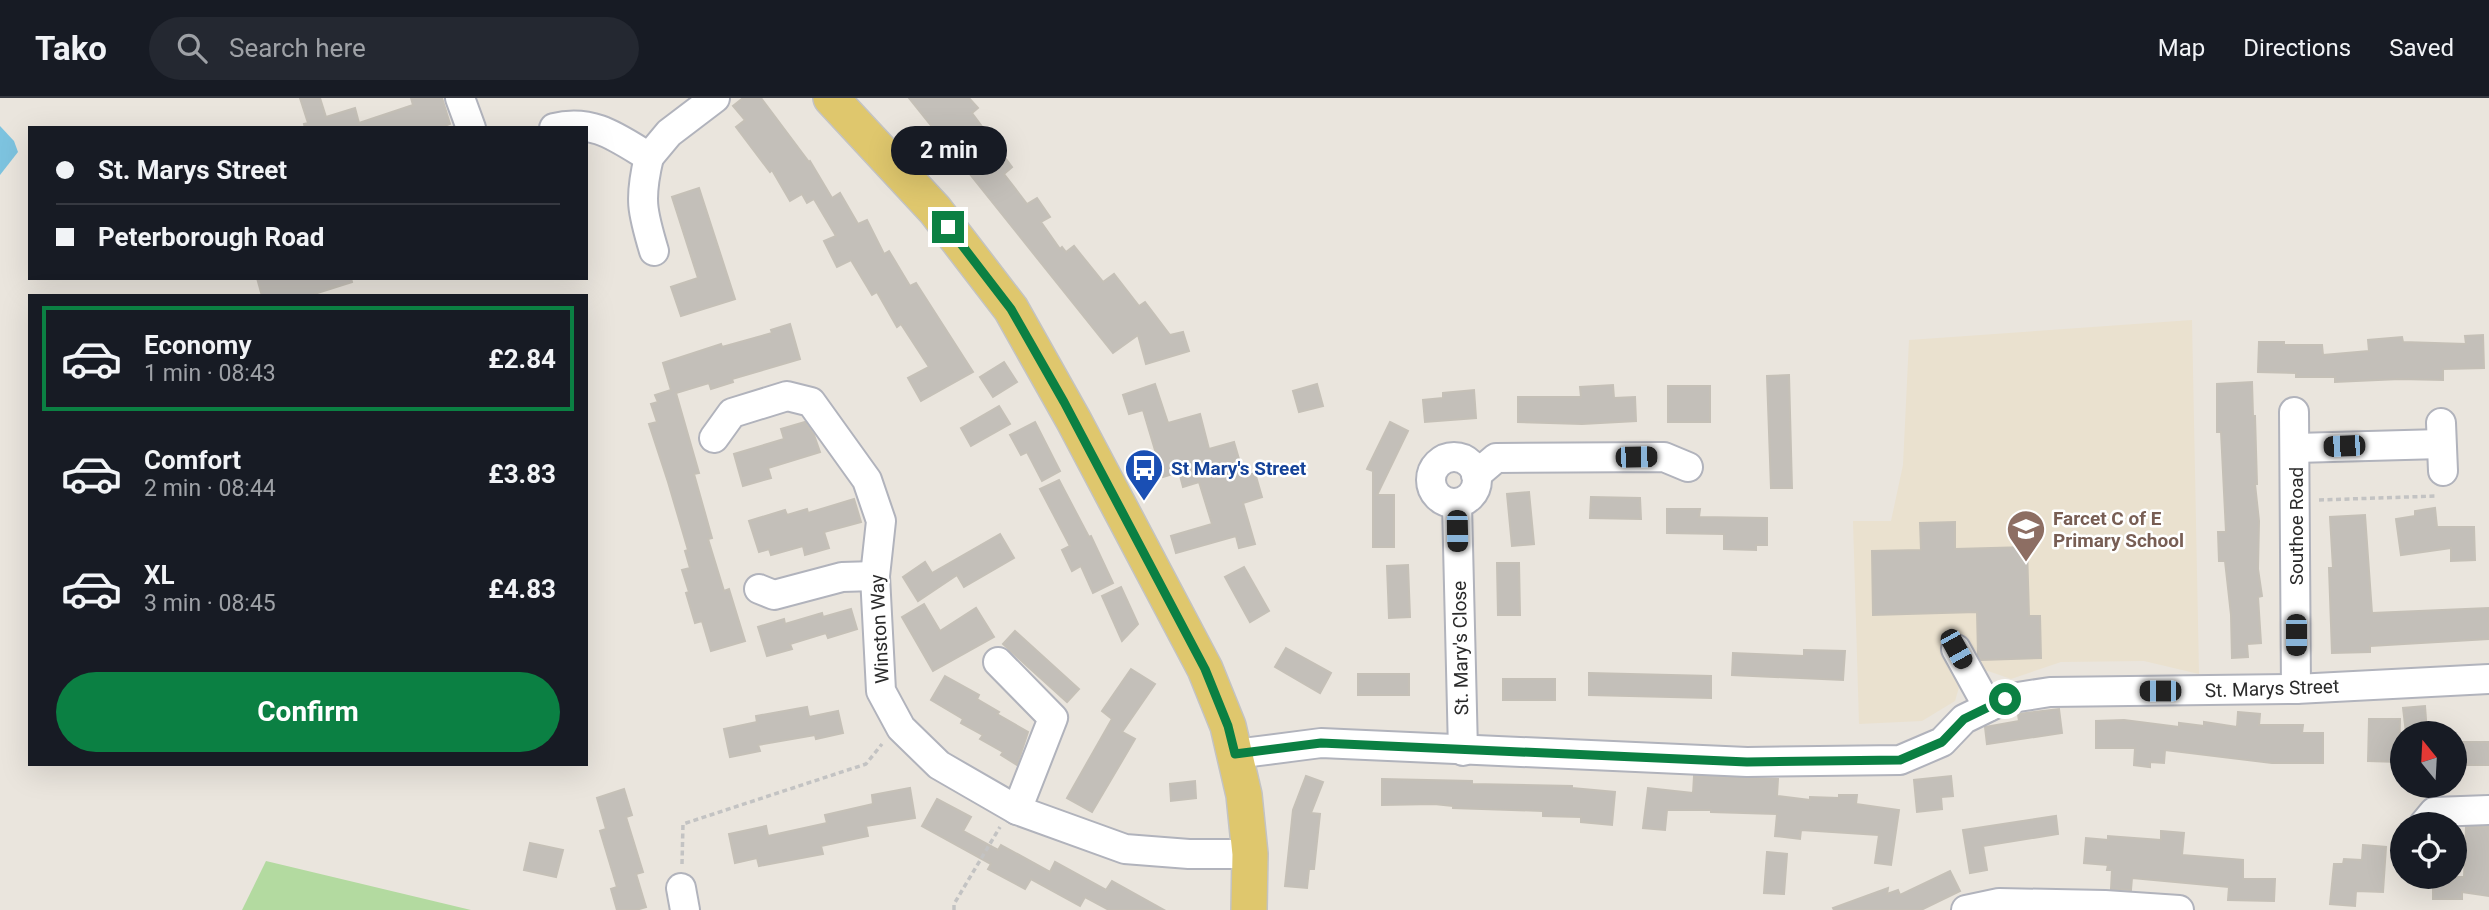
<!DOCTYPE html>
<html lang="en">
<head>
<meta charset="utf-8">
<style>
  body { margin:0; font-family:Roboto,sans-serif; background:#242831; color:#f1f3f6; height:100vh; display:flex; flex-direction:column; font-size:26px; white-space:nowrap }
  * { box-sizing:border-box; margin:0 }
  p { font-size:23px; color:#9ea1a6 }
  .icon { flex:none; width:38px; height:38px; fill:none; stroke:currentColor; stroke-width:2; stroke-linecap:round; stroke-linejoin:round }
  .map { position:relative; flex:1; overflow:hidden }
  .side { position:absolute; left:28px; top:196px; width:560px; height:472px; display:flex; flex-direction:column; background:#171b24; border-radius:0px; box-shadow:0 7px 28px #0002 }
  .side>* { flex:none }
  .guide { position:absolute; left:28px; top:28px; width:560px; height:154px; border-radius:0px; box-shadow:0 7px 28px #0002; display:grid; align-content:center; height:154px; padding:0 28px; background:#171b24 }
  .needle { width:46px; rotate:342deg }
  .tools { position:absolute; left:2390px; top:623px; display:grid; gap:14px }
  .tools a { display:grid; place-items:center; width:77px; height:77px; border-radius:50%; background:#171b24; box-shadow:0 7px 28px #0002; font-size:35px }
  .end { position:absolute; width:32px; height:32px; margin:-16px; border:9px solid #0b8043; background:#fff; box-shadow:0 0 0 4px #fff }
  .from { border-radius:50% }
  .bubble { position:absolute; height:49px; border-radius:24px; background:#171b24; box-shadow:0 7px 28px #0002; font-size:23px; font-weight:700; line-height:49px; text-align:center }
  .car { position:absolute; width:21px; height:42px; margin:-21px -10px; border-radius:9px; box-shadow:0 0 5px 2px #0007; background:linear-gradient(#222 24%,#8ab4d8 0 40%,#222 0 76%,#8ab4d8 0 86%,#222 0) }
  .guide b { display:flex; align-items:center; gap:24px; height:66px; font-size:26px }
  .guide b+b { border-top:2px solid #363941 }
  .guide i { width:18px; height:18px; background:#f1f3f6 }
  ul { padding:12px 0 0; list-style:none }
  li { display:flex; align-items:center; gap:21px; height:105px; margin:0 14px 10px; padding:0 14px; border:4px solid transparent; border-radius:0px }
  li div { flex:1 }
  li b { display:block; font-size:26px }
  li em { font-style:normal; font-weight:700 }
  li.active { border-color:#0b8043 }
  li>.icon { width:63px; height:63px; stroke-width:1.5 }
  .action { display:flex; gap:14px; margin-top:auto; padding:14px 28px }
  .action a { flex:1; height:80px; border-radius:42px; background:#0b8043; color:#fff; font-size:28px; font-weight:700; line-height:80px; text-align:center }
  header { display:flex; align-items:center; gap:42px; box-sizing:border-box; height:98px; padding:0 35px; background:#171b24; border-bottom:2px solid #363941 }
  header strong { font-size:33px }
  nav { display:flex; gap:38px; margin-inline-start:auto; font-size:24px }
  .search { width:490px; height:63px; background:#242831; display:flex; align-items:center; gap:18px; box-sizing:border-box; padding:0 24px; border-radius:38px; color:#9ea1a6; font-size:26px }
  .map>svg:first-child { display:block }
</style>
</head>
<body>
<header>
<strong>Tako</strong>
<div class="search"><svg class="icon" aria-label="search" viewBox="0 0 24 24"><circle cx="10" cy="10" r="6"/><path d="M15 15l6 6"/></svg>Search here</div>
<nav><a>Map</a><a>Directions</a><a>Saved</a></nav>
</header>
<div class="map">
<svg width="2489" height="812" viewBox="0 0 2489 812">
  <rect width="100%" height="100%" fill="#eae5dd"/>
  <polygon fill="#eae1cf" points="2192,222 2199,576 2144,563 2061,564 2011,581 1988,573 1959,589 1955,603 1922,623 1859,626 1853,423 1891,423 1903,367 1909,242"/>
  <polygon fill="#b3daa0" points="266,763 471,812 242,812"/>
  <polygon fill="#7dc3df" points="0,28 14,43 18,54 0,77"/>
  <g fill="#c3bfb9" stroke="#c5c0b7" stroke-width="2">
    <polygon points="300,0 320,0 326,19 355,10 359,25 413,7 411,0 442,0 450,26 439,30 305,30 304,26 308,25"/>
    <polygon points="743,0 761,0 809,64 810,63 832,100 840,95 858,126 867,122 884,156 889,153 910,188 916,185 973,274 921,303 908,280 929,269 901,226 897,229 877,194 872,197 851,162 837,169 824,143 836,138 814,101 807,105 802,96 790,103 772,72 770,74 736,29 745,22 733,8"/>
    <polygon points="909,0 969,0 978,10 972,15 1012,69 1004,76 1027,106 1037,100 1050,119 1041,124 1060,151 1062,149 1066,154 1074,148 1103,184 1114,176 1139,208 1145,204 1170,237 1183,234 1189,253 1146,266 1138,237 1113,255"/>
    <polygon points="699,90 735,201 681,218 671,189 698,180 672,99"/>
    <polygon points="257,180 351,180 352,184 308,198 262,198"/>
    <polygon points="790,226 800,261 732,281 733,284 711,291 709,285 676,295 699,375 694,376 712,440 708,441 724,493 729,491 745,543 711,553 702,523 695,525 686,495 689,494 682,472 690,470 685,453 688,452 668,384 649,326 657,324 651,306 658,304 655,297 671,292 663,265 721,246 722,249 772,235 771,232"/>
    <polygon points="2483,237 2484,270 2443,271 2443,282 2400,281 2335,284 2335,279 2296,279 2296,275 2258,274 2259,244 2284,244 2284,247 2322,247 2323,257 2369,253 2368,242 2402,239 2403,244 2466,246 2465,238"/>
    <polygon points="1004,264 1017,284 993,299 980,279"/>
    <polygon points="1789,277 1792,390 1771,390 1767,278"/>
    <polygon points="2252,284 2253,318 2255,318 2257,386 2255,386 2259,423 2258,471 2262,498 2258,499 2261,545 2247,546 2248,559 2232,560 2231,517 2225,463 2219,463 2218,434 2226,434 2221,334 2217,334 2217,286"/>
    <polygon points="1155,286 1168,325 1200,316 1209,351 1234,344 1244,378 1255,375 1262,399 1243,405 1255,446 1239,450 1236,438 1176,455 1171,438 1212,426 1199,384 1183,389 1179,374 1163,379 1143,312 1129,316 1123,297"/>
    <polygon points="1317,286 1323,308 1299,314 1293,293"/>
    <polygon points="1613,287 1614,300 1635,299 1636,323 1582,326 1518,324 1518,299 1581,299 1580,289"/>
    <rect x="1668" y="288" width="42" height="36"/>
    <polygon points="1474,292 1476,320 1425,324 1423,302 1443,300 1443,295"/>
    <polygon points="999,308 1010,326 971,348 961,330"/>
    <polygon points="805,324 814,337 820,354 768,370 771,380 743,388 734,356 784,341 781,331"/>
    <polygon points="1035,324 1060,373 1042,383 1027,354 1021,357 1010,337"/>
    <polygon points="1390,324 1408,333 1377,397 1394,397 1394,449 1373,449 1373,373 1367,371"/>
    <polygon points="1059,382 1089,439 1091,438 1113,485 1093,495 1081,468 1072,473 1062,452 1070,448 1040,391"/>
    <polygon points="1529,394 1534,446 1512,448 1507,396"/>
    <polygon points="1591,399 1640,400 1641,421 1590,420"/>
    <polygon points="854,401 861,424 824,434 829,450 805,457 803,448 771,457 769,451 759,454 749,423 785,412 787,417 807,411 808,415"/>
    <polygon points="2435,410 2437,429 2474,429 2475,462 2451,463 2451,450 2401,457 2396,421 2415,418 2415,413"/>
    <polygon points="1667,411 1700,411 1699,419 1767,420 1767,447 1756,447 1756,452 1724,451 1724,436 1667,435"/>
    <polygon points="2365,417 2372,515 2489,510 2489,541 2370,548 2370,554 2332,555 2329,470 2333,470 2330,419"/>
    <polygon points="1955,424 1955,451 2027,449 2029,518 2040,518 2041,560 1981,562 1978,557 1977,514 1873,517 1872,453 1921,452 1920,425"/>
    <polygon points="1000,436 1014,460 964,489 957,477 918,503 903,479 925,464 932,475"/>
    <polygon points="1497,465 1519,465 1520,517 1498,517"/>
    <polygon points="1408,467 1410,519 1389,520 1387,468"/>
    <polygon points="1244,469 1269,513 1250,524 1225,479"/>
    <polygon points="1121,489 1138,526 1122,543 1102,498"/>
    <polygon points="924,506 940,533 976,510 994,539 933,573 902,519"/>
    <polygon points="851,511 857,531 828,540 826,535 790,546 792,551 767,558 758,529 784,521 785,526 822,515 823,519"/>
    <polygon points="1015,533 1079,591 1067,604 1003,546"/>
    <polygon points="1286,550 1331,575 1320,595 1275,569"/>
    <polygon points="1804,552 1845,553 1843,582 1732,577 1733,555 1804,558"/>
    <polygon points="1131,571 1155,586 1122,634 1135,641 1092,714 1067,700 1112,621 1102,613"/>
    <polygon points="1589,575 1711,578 1711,600 1589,597"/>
    <rect x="1358" y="576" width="51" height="21"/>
    <polygon points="945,578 979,597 977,601 999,614 997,616 1028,634 1017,667 1001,657 1003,654 980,641 983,637 961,625 963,621 931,602"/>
    <rect x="1503" y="581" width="52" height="21"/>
    <polygon points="2425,608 2427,635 2406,635 2403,610"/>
    <polygon points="807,609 809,619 838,613 843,635 816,641 815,637 758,647 760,653 730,659 724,631 757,624 756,618"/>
    <polygon points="2059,611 2062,635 1987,646 1985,629 2019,623 2018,616"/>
    <polygon points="2238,614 2260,616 2259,627 2303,627 2302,635 2323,635 2323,665 2272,665 2165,652 2164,665 2150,664 2150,669 2134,667 2135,650 2096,650 2096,623 2124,622 2179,629 2179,625 2204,628 2204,624 2237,629"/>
    <polygon points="2369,621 2400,621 2399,664 2368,663"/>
    <rect x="2455" y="644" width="34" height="23"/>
    <polygon points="1306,678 1323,684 1311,715 1320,716 1314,771 1309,771 1307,790 1285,788 1293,712"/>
    <polygon points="1694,678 1778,681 1777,698 1810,702 1810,699 1839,700 1839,697 1857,697 1856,706 1899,712 1891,767 1875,765 1879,737 1801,732 1800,741 1775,738 1777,716 1711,714 1711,712 1667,712 1665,732 1643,730 1648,690 1693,695"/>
    <polygon points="1951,678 1953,698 1941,699 1942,711 1917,714 1914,682"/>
    <polygon points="1382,681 1472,683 1472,686 1572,688 1572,690 1615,694 1612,727 1581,724 1581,719 1543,718 1543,713 1453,710 1453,708 1434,706 1382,707"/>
    <polygon points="1195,683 1196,700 1171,703 1170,686"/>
    <polygon points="910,690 915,720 866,728 868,738 821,748 823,756 759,768 757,760 735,765 729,736 766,728 768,738 827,725 825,717 873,706 872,697"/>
    <polygon points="624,691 632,717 626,719 643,774 636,776 646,809 636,812 617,812 611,791 617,789 600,733 606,731 597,700"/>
    <polygon points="937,701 971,719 963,733 998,752 1001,747 1050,774 1055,764 1106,792 1112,783 1164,812 1109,812 1085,799 1080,808 1031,781 1025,791 988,771 991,766 922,728"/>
    <polygon points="2056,718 2058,736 1983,748 1987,772 1970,775 1963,732"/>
    <polygon points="2466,729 2489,729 2489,798 2462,794 2462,801 2433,801 2433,789 2428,789 2428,779 2464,779"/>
    <polygon points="2161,733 2184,735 2182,757 2243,762 2243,781 2275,781 2274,803 2228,802 2229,789 2132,780 2131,792 2111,791 2112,772 2107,772 2108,767 2084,765 2086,740 2108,742 2108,738 2161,742"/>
    <polygon points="530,745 563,752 556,779 524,772"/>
    <polygon points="2363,747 2386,749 2383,794 2356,793 2355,808 2330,806 2334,766 2343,766 2344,761 2362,762"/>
    <polygon points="1767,754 1787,756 1784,796 1764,795"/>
    <polygon points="1950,773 1960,793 1921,812 1834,812 1833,810 1888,790 1887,796 1898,792 1900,797"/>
  </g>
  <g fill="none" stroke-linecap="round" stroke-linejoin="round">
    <g stroke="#b1b3bc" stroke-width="32">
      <g id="minor">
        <polyline points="460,0 471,30"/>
        <path d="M 554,30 C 592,20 618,40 649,59 L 669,35 L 715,0"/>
        <path d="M 649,59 C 639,101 642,113 654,153"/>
        <polyline points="2294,314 2296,591"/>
        <polyline points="2441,325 2443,373"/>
        <polyline points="714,340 732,315 787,298 811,304 867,382 881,423 875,478 881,593 901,630 939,667 1017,712 1125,751 1189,756 1250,756"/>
        <polyline points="2296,350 2441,346"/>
        <circle cx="1454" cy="382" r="23"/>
        <polyline points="1476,377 1496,360 1664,359 1688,369"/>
        <polyline points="1457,406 1463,653"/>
        <polyline points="759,491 774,497 842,479 875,478"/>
        <polyline points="1956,551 1988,609"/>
        <polyline points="998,564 1053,620 1017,712"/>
        <polyline points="1235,656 1321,645 1747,664 1900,662 1942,644 1964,621 2005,601 2050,594 2296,591 2489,581"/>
        <polyline points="2424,726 2434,714 2489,712"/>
        <polyline points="681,790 685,812"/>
        <polyline points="1966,812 1999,805 2105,807 2179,812"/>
      </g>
    </g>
    <g stroke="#c3c3c3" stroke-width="38">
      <polyline id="major" points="831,0 935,112 1011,211 1074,323 1205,571 1228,628 1244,697 1250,756 1249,812"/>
    </g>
    <g stroke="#c3c3c3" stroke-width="3.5" stroke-dasharray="5 3.5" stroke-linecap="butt">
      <polyline points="2319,402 2437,398"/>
      <polyline points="682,766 683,726 866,666 882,646"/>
      <polyline points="954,812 954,806 1000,729"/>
    </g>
    <use href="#minor" stroke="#fff" stroke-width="28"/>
    <use href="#major" stroke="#dfc76d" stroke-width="35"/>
  </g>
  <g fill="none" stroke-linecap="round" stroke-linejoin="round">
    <polyline stroke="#0b8043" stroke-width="9" points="948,129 1011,211 1064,304 1205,571 1228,628 1235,656 1321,645 1747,664 1900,662 1942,644 1964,621 2005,601"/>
  </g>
  <defs>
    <g id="bus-pin" transform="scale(2.0125)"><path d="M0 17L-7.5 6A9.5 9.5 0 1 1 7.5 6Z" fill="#1a4fb4" stroke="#fff"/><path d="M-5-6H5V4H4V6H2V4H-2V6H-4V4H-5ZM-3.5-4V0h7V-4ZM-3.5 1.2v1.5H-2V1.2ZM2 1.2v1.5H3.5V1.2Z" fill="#fff"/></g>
    <g id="school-pin" transform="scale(2.0125)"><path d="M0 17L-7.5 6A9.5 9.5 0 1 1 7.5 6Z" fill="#8d6e63" stroke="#fff"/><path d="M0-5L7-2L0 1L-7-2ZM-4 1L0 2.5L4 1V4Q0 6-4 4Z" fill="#fff"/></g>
  </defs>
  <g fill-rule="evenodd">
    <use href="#bus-pin" x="1144" y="370"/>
    <use href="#school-pin" x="2026" y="431"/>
  </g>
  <g text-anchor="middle" stroke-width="5" stroke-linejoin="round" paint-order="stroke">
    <g font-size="19" font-weight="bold" fill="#164399" stroke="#fff" text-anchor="start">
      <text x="1171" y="377">St Mary's Street</text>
    </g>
    <g font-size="19" font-weight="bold" fill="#785e54" stroke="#fff" text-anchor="start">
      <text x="2053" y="427">Farcet C of E<tspan x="2053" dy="22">Primary School</tspan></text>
    </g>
    <g font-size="19" fill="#2a2a2a" stroke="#fff">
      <text transform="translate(2296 428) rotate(-90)" y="7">Southoe Road</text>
      <text transform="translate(879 531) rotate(-93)" y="7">Winston Way</text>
      <text transform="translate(1460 550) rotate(-91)" y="7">St. Mary's Close</text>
      <text transform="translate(2272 590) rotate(-2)" y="7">St. Marys Street</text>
    </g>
  </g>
</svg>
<div class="tools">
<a><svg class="needle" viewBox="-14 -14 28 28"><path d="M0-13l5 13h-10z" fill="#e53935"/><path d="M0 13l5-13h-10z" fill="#9ea1a6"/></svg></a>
<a><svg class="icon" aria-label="locate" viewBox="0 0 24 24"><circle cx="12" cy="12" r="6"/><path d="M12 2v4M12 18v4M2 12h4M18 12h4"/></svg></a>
</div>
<i class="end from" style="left:2005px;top:601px"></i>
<i class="end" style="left:948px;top:129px"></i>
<div class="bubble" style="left:891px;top:28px;width:116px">2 min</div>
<i class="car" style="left:2344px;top:348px;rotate:268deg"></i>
<i class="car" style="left:1636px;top:359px;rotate:89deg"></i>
<i class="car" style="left:1457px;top:433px;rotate:179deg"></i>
<i class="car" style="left:2296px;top:537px;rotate:180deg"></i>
<i class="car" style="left:1956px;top:551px;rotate:151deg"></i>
<i class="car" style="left:2160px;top:593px;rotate:270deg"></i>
<div class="guide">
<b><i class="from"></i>St. Marys Street</b>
<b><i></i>Peterborough Road</b>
</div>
<section class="side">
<ul>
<li class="active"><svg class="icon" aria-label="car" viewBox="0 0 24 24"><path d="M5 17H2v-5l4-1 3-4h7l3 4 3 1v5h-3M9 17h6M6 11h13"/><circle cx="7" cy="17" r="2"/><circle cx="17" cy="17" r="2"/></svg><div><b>Economy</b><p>1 min · 08:43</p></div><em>£2.84</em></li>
<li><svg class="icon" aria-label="car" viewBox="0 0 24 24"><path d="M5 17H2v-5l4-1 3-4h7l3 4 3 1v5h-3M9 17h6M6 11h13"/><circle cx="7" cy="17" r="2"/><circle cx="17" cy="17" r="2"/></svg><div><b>Comfort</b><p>2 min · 08:44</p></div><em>£3.83</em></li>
<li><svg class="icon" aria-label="car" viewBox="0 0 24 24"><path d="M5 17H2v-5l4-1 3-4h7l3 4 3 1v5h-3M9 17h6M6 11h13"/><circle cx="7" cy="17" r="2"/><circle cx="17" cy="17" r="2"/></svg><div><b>XL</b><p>3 min · 08:45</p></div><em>£4.83</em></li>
</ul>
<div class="action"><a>Confirm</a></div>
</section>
</div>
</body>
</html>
